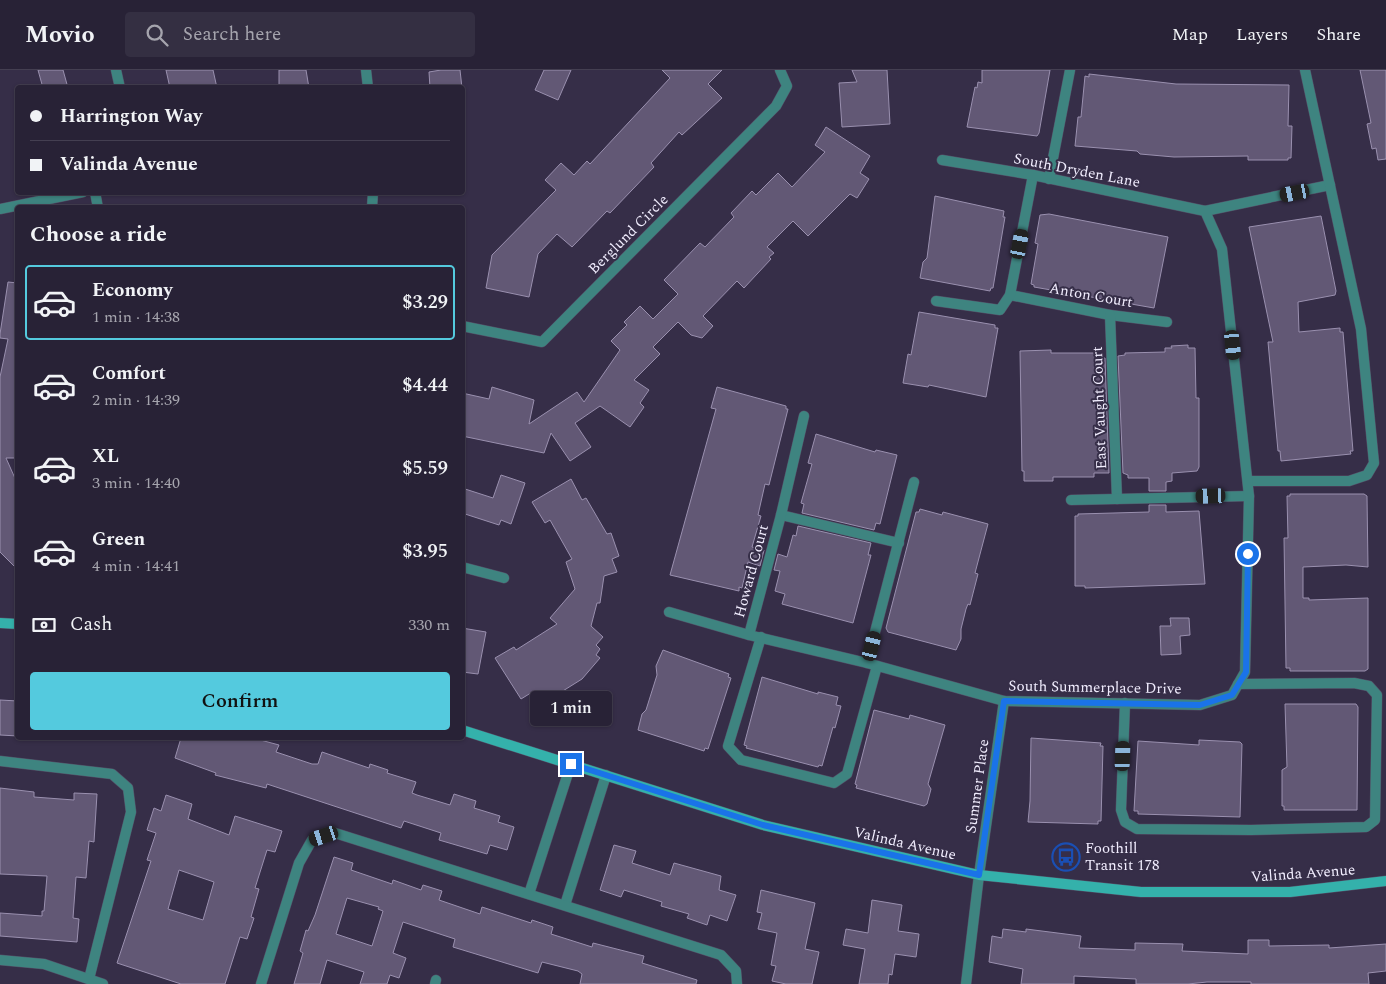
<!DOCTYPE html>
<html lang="en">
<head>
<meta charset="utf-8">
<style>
  body { margin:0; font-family:Spectral,serif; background:#342f42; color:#f1f3f6; height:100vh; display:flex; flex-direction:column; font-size:19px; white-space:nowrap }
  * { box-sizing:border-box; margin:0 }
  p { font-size:16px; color:#a5a4ad }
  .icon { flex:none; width:28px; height:28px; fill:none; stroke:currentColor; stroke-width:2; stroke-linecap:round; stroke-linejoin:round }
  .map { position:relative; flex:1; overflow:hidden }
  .side { position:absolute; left:15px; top:135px; width:450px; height:535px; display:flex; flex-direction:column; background:#282236; border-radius:5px; box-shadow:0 1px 4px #0004,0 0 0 1px #443f51 }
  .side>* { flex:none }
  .hud { position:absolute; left:15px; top:15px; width:450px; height:110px; border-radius:5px; box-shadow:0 1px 4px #0004,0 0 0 1px #443f51; display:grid; align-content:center; height:110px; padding:0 15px; background:#282236 }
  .end { position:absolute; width:22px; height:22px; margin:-11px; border:6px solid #1a73e8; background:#fff; box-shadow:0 0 0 2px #fff }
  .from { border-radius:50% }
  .bubble { position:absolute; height:35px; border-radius:5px; background:#282236; box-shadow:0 1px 4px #0004,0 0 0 1px #443f51; font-size:16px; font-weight:600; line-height:35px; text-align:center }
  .car { position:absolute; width:15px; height:30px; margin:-15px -8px; border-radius:6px; box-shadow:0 0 4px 1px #0007; background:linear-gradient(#222 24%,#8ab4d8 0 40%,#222 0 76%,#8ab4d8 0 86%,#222 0) }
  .hud b { display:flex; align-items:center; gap:18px; height:48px; font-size:19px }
  .hud b+b { border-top:1px solid #443f51 }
  .hud i { width:12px; height:12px; background:#f1f3f6 }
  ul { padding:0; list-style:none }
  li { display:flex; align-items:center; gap:15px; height:75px; margin:0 10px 8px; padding:0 5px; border:2px solid transparent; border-radius:5px }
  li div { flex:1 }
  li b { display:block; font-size:19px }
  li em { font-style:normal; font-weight:600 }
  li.selected { border-color:#54cade }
  li>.icon { width:45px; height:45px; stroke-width:1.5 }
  h2 { padding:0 15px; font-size:22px; line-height:60px }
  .pay { display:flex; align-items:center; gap:12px; height:55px; padding:0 15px; font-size:19px }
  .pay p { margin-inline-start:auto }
  .cta { display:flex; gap:10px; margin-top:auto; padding:10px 15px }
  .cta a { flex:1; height:58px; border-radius:5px; background:#54cade; color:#111; font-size:20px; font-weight:600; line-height:58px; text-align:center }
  header { display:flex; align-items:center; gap:30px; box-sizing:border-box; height:70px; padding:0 25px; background:#282236; border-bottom:1px solid #443f51 }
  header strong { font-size:24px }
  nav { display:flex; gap:28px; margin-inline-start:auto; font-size:18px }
  .search { width:350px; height:45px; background:#342f42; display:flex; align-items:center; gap:12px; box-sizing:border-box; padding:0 18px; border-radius:5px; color:#a5a4ad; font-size:19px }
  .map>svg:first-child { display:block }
</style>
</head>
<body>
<header>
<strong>Movio</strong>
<div class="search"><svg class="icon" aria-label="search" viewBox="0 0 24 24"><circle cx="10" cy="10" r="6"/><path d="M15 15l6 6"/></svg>Search here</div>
<nav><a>Map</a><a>Layers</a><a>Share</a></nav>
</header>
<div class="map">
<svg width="1386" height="914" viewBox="0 0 1386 914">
  <rect width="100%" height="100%" fill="#362e48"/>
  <g fill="#625875" stroke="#9a90af" fill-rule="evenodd">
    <polygon points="38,0 63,0 68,18 43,18"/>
    <polygon points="166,0 213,0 217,18 170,18"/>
    <polygon points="279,0 306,0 309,18 279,18"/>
    <polygon points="441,0 460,0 462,18 430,18 429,2"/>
    <polygon points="544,0 571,0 558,30 535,20"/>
    <polygon points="662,0 722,0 708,14 722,28 682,65 679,62 651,93 654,97 610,143 607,141 572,177 557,164 538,184 529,227 486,218 492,185 556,120 545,110 561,93 574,105 587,91 590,94 670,8"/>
    <polygon points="852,0 887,0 890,54 842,57 839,13 857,12"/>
    <polygon points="982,0 1050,0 1039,63 1037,66 967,57 975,17 977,18 978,12 982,13"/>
    <polygon points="1360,0 1386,0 1386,89 1378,90 1376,78 1372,79 1367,54 1371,53"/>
    <polygon points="1089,4 1176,14 1289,15 1288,56 1292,56 1291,88 1288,88 1288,90 1248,90 1248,86 1174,87 1140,84 1137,81 1075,76 1078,47 1081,47 1085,6 1089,7"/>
    <polygon points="826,57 870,86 860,103 869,109 857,128 850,124 808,166 793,151 767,177 774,183 769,187 771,189 744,218 737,211 703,246 713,256 702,268 691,265 678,252 653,277 660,284 634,310 649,320 640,333 644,337 630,357 600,336 575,353 591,377 570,391 551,363 544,383 462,366 462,323 489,329 492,317 534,330 529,354 577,322 584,332 620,280 611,271 627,255 624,252 640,236 653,249 678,224 664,210 700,173 705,177 734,147 731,143 752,121 756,125 778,103 792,117 825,82 815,75"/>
    <polygon points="935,126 1004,141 1003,147 1005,147 993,218 991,218 990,221 920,208 923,192 927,188"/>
    <polygon points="1049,144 1168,167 1154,238 1034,217 1034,215 1031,214 1038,174 1035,173 1040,145"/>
    <polygon points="1321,146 1336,221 1335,225 1298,232 1299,262 1340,258 1340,262 1343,262 1353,381 1350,381 1351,384 1281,391 1280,381 1278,381 1268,272 1273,272 1249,157"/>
    <polygon points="8,212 18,213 18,388 6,388 18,415 18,500 0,482 0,307 8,269 0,268 0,264"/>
    <polygon points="919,242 995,255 995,258 998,258 986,327 929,315 928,317 903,313 908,284 911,285"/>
    <polygon points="1188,275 1188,278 1195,278 1196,328 1199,328 1199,397 1197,401 1172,403 1172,411 1166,412 1166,421 1149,421 1149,408 1128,408 1128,405 1123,403 1118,286 1125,285 1125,283 1165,282 1165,278 1172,278 1171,276"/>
    <polygon points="1051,280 1051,283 1095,283 1095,289 1105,288 1109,403 1094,403 1094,407 1053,407 1053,411 1024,411 1024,401 1022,401 1020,281"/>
    <polygon points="717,317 786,336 786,339 788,339 769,415 765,414 758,445 761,446 752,477 764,480 760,496 748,492 742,518 739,517 739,521 670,505 716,339 711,338"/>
    <polygon points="816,364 875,382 876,380 897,385 880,454 876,453 874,460 802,443 804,434 801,433 812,394 808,393"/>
    <polygon points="501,405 525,413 511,454 501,450 499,455 462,443 462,418 493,428"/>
    <polygon points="571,409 582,430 586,428 607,464 611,463 619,486 612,489 617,502 604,506 600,533 597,533 591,556 603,567 596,575 600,579 596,585 600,588 582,609 542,634 534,621 521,629 495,588 514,577 516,580 557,554 550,548 575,519 566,492 572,489 550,450 545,453 532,432"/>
    <polygon points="1290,424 1364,424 1367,426 1368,497 1346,495 1303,497 1303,528 1309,528 1309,530 1368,528 1368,599 1365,601 1290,601 1290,598 1286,598 1284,468 1288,468 1287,426 1290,426"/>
    <polygon points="1149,435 1166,435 1166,442 1199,441 1205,514 1085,518 1085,516 1075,516 1075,446 1078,446 1078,444 1149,442"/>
    <polygon points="920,439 942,445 943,442 988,454 975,503 978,504 970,535 968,534 966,539 961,559 961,569 956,580 888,562 886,558 916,442 919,442"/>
    <polygon points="798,456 871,473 868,485 871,485 853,553 782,534 785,524 775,521 780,501 774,500 778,484 787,487 793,465 796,466"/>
    <polygon points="1170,548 1189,548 1190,565 1180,566 1181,584 1161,585 1160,556 1171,556"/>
    <polygon points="462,558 486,562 478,604 462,602"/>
    <polygon points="663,580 729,604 728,607 731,608 708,679 705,678 704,681 638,660 642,644 646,640 657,605 656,596"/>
    <polygon points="762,607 818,624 818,622 838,627 836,635 841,636 835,658 833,657 822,696 819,695 818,697 746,678 747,676 744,675"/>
    <polygon points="0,630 18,631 18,666 0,665"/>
    <polygon points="1285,634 1356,634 1358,637 1357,740 1284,740 1284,736 1282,736 1282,700 1287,697"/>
    <polygon points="874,640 909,649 910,645 945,655 928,714 931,719 927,734 924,736 856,718 857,715 855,714"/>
    <polygon points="181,668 253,668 279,675 276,682 312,694 318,694 322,682 369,698 370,694 388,700 387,703 416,712 412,723 417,725 450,735 454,724 476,731 474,738 500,746 498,752 514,757 507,780 490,775 487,784 439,770 441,763 404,751 401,758 267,714 266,718 215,705 216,703 175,688"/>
    <polygon points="1031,668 1101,673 1100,676 1103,676 1101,751 1098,751 1098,754 1028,752 1030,731"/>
    <polygon points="1199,670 1240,672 1242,674 1240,747 1138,744 1138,741 1134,741 1138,671 1199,675"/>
    <polygon points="0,718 34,722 34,727 74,730 74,723 97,724 94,772 89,771 86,808 76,807 73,848 79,849 77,872 0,866 0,843 42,846 42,841 44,841 47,806 0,804"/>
    <path d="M 166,725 L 192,734 L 188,749 L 229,765 L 235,746 L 282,761 L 275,782 L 267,780 L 255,818 L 259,819 L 251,847 L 254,848 L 247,869 L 240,867 L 225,914 L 181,914 L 117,893 L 151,791 L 147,790 L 156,763 L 147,760 L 154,738 L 161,741 ZM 179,800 L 214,812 L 203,850 L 168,839 Z"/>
    <polygon points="614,775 636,781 632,793 670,805 674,793 721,806 719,820 736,825 727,851 710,845 707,855 687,848 689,844 661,836 662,832 624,820 621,827 600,820"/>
    <path d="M 334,787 L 353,793 L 351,800 L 392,814 L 393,810 L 421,820 L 423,815 L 442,821 L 439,830 L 480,844 L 482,837 L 531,853 L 532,850 L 553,857 L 551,864 L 592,877 L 593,873 L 644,886 L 642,893 L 697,910 L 696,914 L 580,914 L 582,904 L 578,901 L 542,892 L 538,903 L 453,877 L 455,869 L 403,852 L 393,883 L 406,888 L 399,908 L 390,905 L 387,914 L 360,914 L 364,902 L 327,890 L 320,914 L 294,914 L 303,883 L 300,881 L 306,860 L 308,861 L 315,845 ZM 347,828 L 379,837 L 378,839 L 383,841 L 372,876 L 336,864 Z"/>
    <polygon points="761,820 815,833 805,879 819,882 812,914 786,914 772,911 776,896 771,895 777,863 758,859 762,843 757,842"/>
    <polygon points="872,830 902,835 898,861 919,864 916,887 895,884 892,905 889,904 888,914 859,914 865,879 843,875 846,859 868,863"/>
    <polygon points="1003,859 1026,862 1026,859 1081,866 1079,878 1135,880 1135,873 1183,874 1182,881 1248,884 1248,870 1269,870 1269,876 1329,875 1329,878 1386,874 1386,901 1368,903 1369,914 1251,914 1251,912 1207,912 1188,914 1136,914 1136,909 1074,906 1074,914 1021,914 1023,899 989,892 992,866 1002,868"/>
  </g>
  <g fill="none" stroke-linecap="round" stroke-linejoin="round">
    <g stroke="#544d65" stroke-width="11">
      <g id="service">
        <polyline points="1049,109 1070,0"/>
        <polyline points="1205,141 1330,115"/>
        <polyline points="1010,225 1110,245 1167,252"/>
        <polyline points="936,231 1000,240 1010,225 1033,105"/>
        <polyline points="1110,245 1117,429"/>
        <polyline points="1248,411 1349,411 1367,405 1374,393 1361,259 1305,0"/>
        <polyline points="1071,430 1249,426"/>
        <polyline points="781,445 899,473"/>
        <polyline points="749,565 781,445 804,346"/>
        <polyline points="761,567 728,676 741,690 834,713 847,704 877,596"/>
        <polyline points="867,593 914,412"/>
        <polyline points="1125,633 1121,740 1125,752 1137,759 1251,760 1366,757 1375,750 1377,625 1369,616 1354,613 1238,614"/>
        <polyline points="0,691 112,704 128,718 131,742 89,909"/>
        <polyline points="529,824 571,694"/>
        <polyline points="565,835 606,705"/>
        <polyline points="0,890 44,894 103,914"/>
        <polyline points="261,914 299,793 312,770 335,763 721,885 736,901 737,914"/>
        <polyline points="435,914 436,910"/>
      </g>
    </g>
    <g stroke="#544d65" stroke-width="11">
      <g id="minor">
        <polyline points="116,0 120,18"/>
        <polyline points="366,0 368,18"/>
        <polyline points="95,122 98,138"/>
        <polyline points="372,138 373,122"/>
        <polyline points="0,139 83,122"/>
        <polyline points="462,256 542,272 776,36 787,16 780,0"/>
        <polyline points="462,497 504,508"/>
        <polyline points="669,542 749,565 867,593 1004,631 1200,635 1232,625 1245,602 1249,426 1222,179 1205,141 1033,105 942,90"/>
        <polyline points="966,914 979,805 1004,631"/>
      </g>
    </g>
    <g stroke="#544d65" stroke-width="11">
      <g id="secondary">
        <polyline points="0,553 18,554"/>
        <polyline points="462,660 763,755 979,805 1141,822 1290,822 1386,811"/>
      </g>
    </g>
    <use href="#service" stroke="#3e8480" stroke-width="10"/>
    <use href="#minor" stroke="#3e8480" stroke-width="10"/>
    <use href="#secondary" stroke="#34b1ab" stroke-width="10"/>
  </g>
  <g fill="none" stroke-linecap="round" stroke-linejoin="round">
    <polyline stroke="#1a73e8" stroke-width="6" points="571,694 763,755 979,805 1004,631 1200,635 1232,625 1246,602 1248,484"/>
  </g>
  <defs>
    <g id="bus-ring" transform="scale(1.4375)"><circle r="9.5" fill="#362e48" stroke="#1a4fb4" stroke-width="1.5"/><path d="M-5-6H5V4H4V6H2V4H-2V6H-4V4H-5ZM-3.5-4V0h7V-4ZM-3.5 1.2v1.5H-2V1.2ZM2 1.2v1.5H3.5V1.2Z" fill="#1a4fb4"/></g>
  </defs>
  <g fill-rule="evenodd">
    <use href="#bus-ring" x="1066" y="787"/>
  </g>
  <g text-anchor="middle" stroke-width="4" stroke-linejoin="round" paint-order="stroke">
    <g font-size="15" fill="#f1edfe" stroke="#362e48">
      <text transform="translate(1077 100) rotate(11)" y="5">South Dryden Lane</text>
      <text transform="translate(628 164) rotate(-45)" y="5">Berglund Circle</text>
      <text transform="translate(1091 225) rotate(10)" y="5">Anton Court</text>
      <text transform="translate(1099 338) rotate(-92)" y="5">East Vaught Court</text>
      <text transform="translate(751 501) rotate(-75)" y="5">Howard Court</text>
      <text transform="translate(1095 617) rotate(1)" y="5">South Summerplace Drive</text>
      <text transform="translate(977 716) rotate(-82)" y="5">Summer Place</text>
      <text transform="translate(905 773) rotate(13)" y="5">Valinda Avenue</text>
      <text transform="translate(1303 803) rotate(-4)" y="5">Valinda Avenue</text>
    </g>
    <g font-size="15" fill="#f1edfe" stroke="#362e48" text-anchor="start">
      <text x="1085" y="783">Foothill<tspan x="1085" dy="17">Transit 178</tspan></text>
    </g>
  </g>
</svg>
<i class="end from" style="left:1248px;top:484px"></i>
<i class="end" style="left:571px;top:694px"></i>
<div class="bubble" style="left:530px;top:621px;width:82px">1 min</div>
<i class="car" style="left:1295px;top:123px;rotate:259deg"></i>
<i class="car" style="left:1020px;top:174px;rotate:11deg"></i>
<i class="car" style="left:1233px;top:275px;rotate:174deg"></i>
<i class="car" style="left:1211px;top:426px;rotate:268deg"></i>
<i class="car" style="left:872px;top:576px;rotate:14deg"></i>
<i class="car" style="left:1123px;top:686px;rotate:2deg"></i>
<i class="car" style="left:324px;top:766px;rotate:252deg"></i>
<div class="hud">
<b><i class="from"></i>Harrington Way</b>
<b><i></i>Valinda Avenue</b>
</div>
<section class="side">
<h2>Choose a ride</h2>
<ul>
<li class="selected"><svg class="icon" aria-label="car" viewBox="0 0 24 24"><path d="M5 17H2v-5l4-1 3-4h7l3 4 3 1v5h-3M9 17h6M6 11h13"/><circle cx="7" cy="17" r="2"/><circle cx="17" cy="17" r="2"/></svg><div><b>Economy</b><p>1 min · 14:38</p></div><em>$3.29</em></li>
<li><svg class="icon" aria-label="car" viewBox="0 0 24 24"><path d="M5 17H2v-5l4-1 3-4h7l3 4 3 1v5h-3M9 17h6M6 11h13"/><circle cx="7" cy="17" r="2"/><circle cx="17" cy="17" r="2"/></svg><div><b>Comfort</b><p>2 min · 14:39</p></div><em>$4.44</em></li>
<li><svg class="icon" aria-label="car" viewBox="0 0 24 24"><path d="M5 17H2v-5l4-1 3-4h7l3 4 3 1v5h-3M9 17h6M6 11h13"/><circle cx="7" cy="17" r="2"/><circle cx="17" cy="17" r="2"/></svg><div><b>XL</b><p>3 min · 14:40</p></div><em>$5.59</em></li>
<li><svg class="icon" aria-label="car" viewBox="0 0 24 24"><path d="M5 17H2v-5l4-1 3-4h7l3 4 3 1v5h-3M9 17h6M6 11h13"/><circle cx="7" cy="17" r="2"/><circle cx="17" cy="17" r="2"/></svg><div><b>Green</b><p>4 min · 14:41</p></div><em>$3.95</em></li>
</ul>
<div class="pay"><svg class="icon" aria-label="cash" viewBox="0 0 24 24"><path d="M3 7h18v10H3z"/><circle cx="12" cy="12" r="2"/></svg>Cash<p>330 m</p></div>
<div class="cta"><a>Confirm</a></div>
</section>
</div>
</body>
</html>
